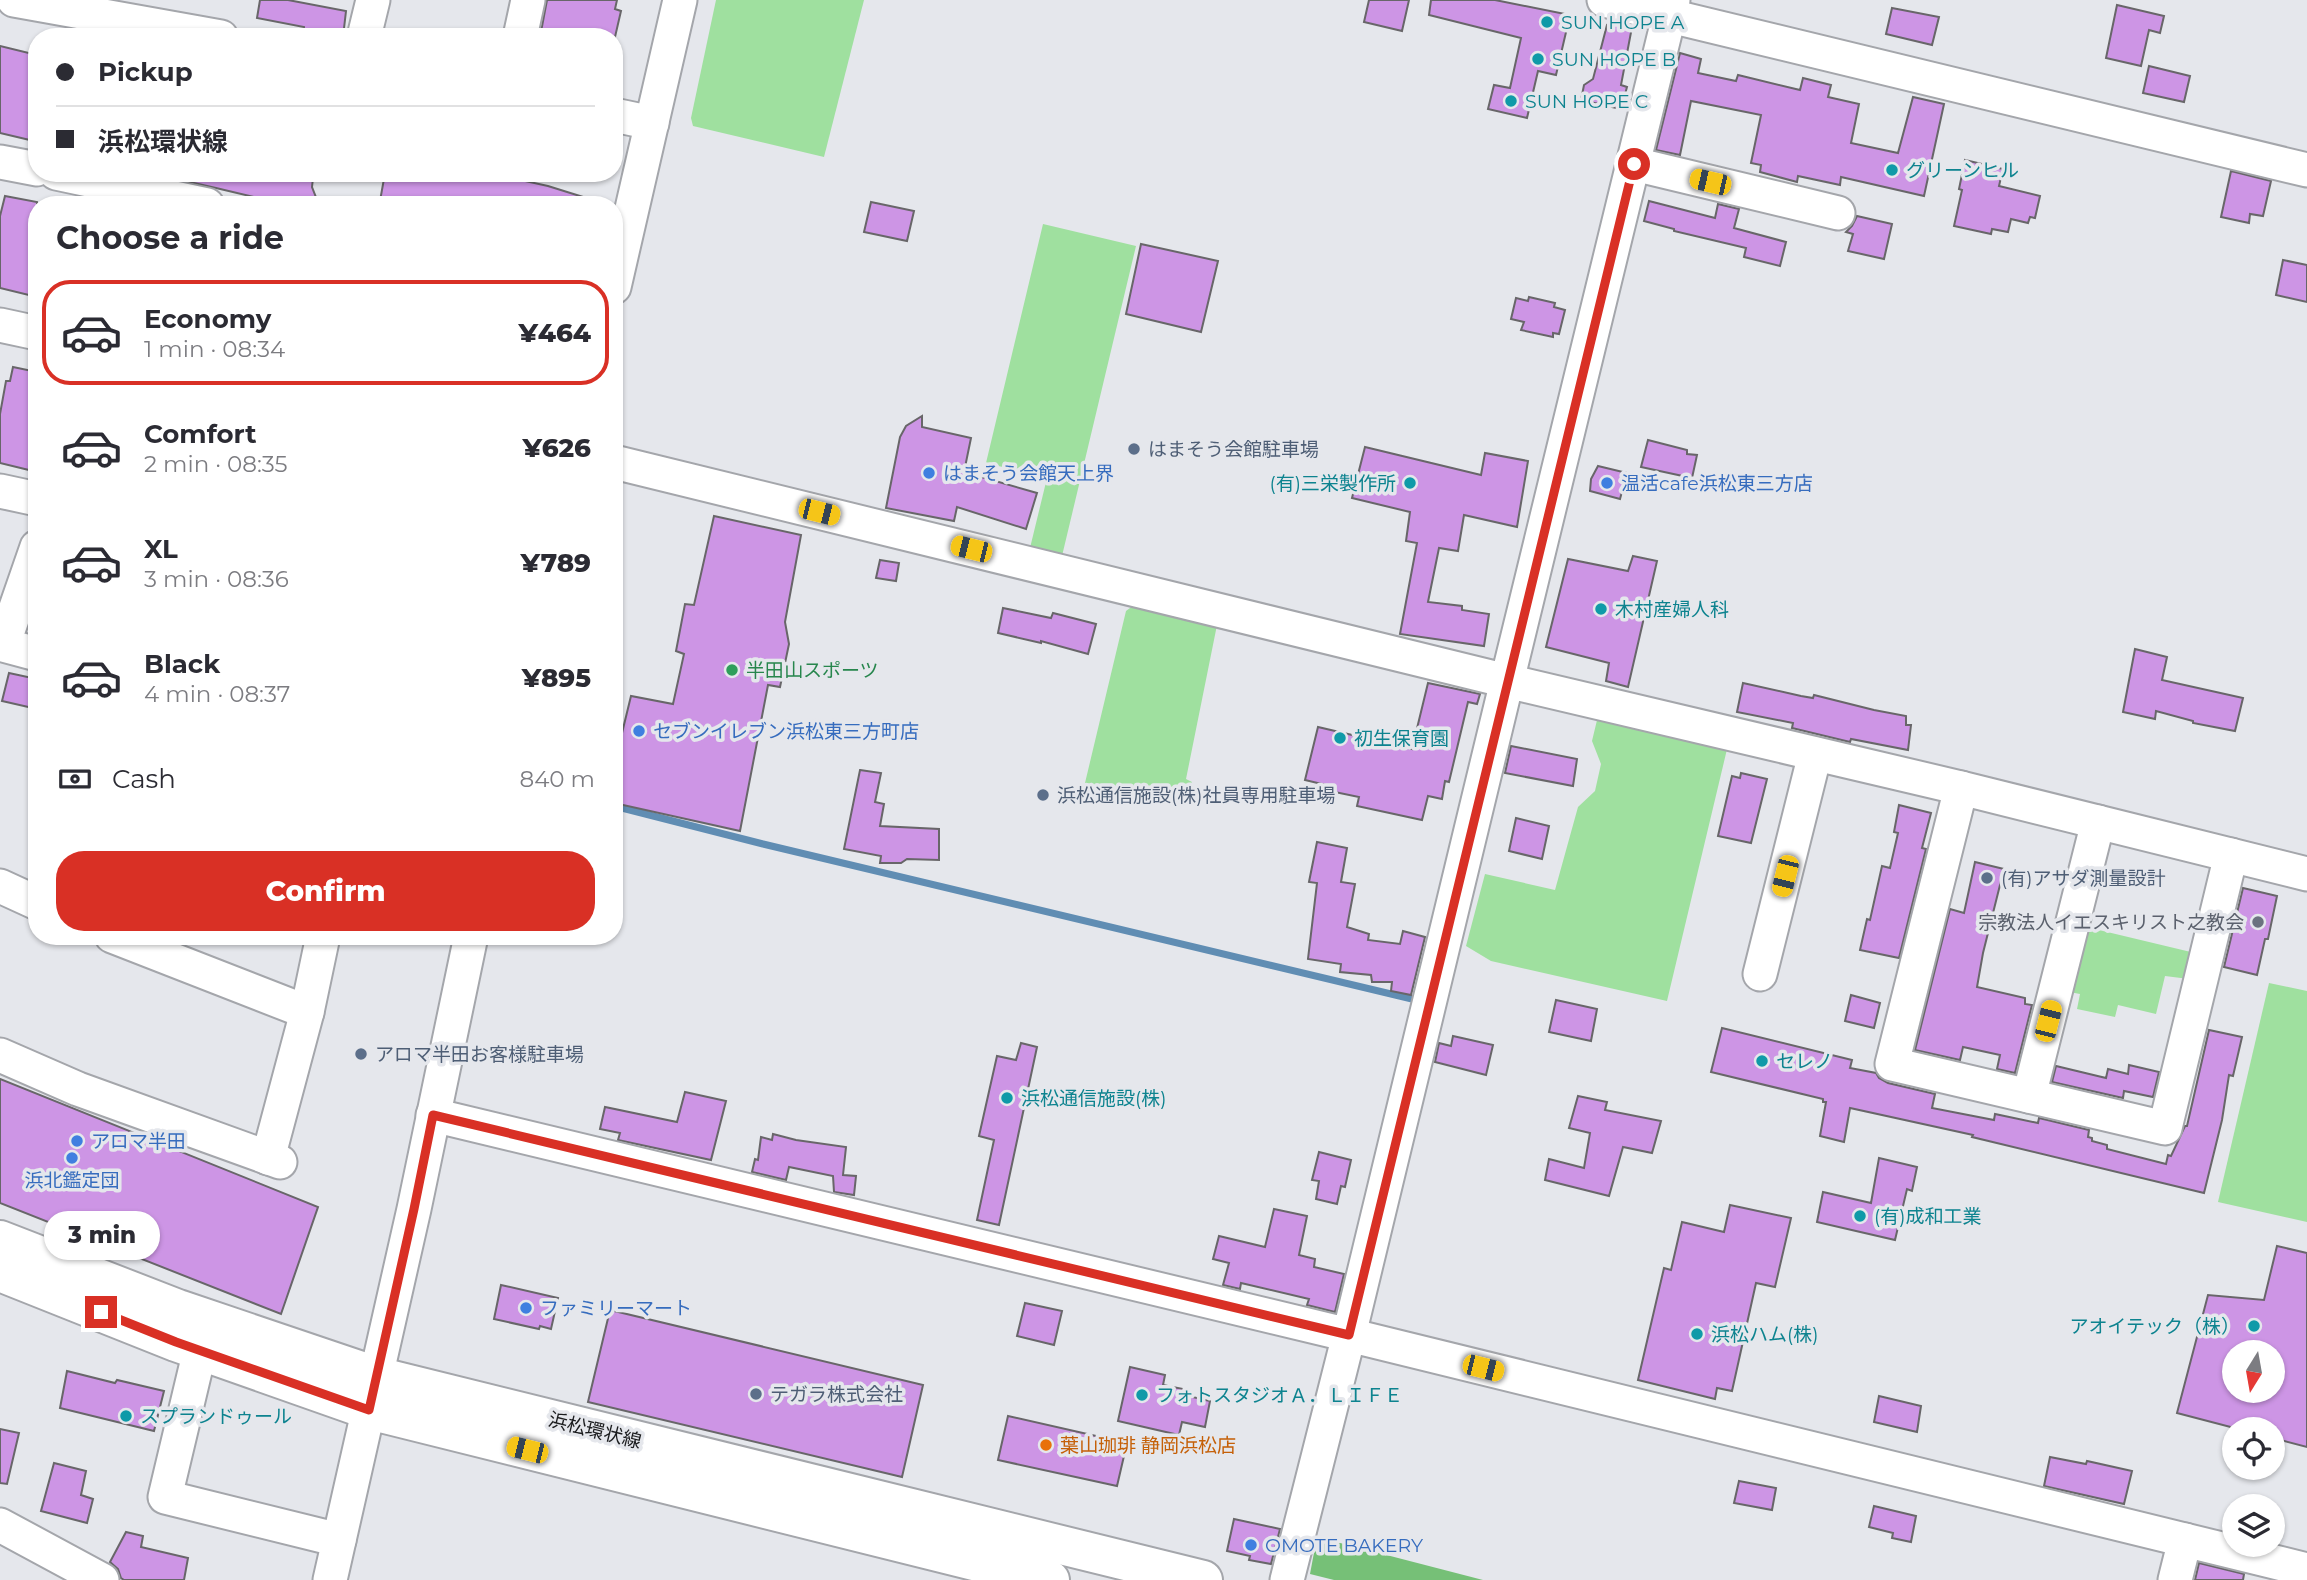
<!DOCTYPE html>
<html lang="en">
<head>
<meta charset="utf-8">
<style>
  body { margin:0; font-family:Montserrat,"Noto Sans JP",sans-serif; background:#f7f7f7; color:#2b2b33; height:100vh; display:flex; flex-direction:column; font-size:26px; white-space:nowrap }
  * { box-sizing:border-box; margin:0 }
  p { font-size:23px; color:#7c7c81 }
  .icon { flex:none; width:38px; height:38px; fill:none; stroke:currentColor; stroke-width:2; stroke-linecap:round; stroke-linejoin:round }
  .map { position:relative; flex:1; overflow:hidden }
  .panel { position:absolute; left:28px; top:196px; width:595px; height:749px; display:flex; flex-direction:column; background:#fff; border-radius:28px; box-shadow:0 2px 5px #0004 }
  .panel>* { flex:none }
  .hud { position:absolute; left:28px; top:28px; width:595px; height:154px; border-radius:28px; box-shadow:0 2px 5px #0004; display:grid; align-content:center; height:154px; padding:0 28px; background:#fff }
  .needle { width:46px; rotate:191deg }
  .buttons { position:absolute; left:2222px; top:1340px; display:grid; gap:14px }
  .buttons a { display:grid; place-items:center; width:63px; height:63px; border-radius:50%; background:#fff; box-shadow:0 2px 5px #0004; font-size:35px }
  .end { position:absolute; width:32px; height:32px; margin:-16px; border:9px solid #d93025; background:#fff; box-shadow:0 0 0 4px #fff }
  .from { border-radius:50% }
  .bubble { position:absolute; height:49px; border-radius:24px; background:#fff; box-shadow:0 2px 5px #0004; font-size:23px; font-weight:800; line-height:49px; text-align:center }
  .car { position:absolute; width:21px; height:42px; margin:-21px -10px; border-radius:9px; box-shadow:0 0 5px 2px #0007; background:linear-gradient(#f5c518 24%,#345 0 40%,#f5c518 0 76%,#345 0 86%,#f5c518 0) }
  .hud b { display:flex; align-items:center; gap:24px; height:66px; font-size:26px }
  .hud b+b { border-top:2px solid #e1e1e2 }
  .hud i { width:18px; height:18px; background:#2b2b33 }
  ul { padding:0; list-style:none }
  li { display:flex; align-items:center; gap:21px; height:105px; margin:0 14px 10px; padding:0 14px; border:4px solid transparent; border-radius:28px }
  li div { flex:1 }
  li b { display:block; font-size:26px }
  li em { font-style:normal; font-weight:800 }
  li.selected { border-color:#d93025 }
  li>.icon { width:63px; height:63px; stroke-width:1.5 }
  h2 { padding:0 28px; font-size:32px; line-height:84px }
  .pay { display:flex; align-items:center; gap:18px; height:77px; padding:0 28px; font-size:26px }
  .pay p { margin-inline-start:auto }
  .primary-button { display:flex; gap:14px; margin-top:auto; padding:14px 28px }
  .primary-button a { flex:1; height:80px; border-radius:28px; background:#d93025; color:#fff; font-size:28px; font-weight:800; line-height:80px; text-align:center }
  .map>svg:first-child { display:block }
</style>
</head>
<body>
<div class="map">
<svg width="2307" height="1580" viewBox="0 0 2307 1580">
  <rect width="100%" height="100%" fill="#e5e7ec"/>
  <g fill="#9fe09f">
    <polygon points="716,0 864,0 824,157 693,126 691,118"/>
    <polygon points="1043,224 1136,246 1062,556 1030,548 1047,478 986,463"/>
    <polygon points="1134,605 1217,625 1186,779 1192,782 1186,806 1085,783 1126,611"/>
    <polygon points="1598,716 1728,745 1667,1001 1491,961 1466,946 1485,874 1555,890 1578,807 1595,791 1601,764 1592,741"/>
    <polygon points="2078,925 2195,953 2189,979 2165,976 2156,1014 2118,1005 2115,1017 2077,1009 2080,994 2064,991"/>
    <polygon points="2269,983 2307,991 2307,1222 2218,1202"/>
  </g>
  <polygon fill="#76c077" points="1317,1537 1483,1580 1334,1580 1310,1574"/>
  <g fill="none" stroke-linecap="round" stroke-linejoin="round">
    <polyline stroke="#608db3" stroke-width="7" points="614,806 763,844 1412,999"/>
  </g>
  <g fill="#cd95e5" stroke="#686669" stroke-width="2" fill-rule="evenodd">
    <polygon points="260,0 288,0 346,11 343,37 303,37 304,27 257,18"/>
    <polygon points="547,0 617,0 615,9 621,11 615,37 540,37"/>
    <polygon points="1369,0 1409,0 1402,31 1364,22"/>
    <polygon points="1431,0 1495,0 1570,15 1556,75 1538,71 1527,118 1488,109 1494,85 1510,88 1521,38 1429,15"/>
    <polygon points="2117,5 2164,16 2160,33 2149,30 2141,66 2106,58"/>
    <polygon points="1892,8 1939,17 1932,45 1886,34"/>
    <polygon points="1612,22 1632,27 1621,85 1627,87 1621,109 1581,100 1584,85 1593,79 1607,25 1612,26"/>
    <polygon points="0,46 37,55 37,130 34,141 0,133"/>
    <polygon points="1680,53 1701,59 1698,73 1736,81 1738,75 1800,90 1803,78 1831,85 1828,97 1859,104 1851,143 1898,153 1913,97 1944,104 1924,196 1841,177 1840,185 1798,176 1797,182 1760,172 1761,165 1751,163 1761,115 1691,101 1680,155 1656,150"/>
    <polygon points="2149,66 2190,76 2184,102 2143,93"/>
    <polygon points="1965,160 2003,169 1999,186 2040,196 2035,218 2030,217 2028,223 2011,219 2008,232 1992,229 1991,234 1954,226 1962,190 1959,189"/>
    <polygon points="2231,171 2271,181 2263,216 2250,214 2249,223 2221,217"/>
    <polygon points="182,173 290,173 313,178 312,187 319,205 288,205 216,188 181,180"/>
    <polygon points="385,173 447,173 465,177 466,173 489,173 548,186 596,201 596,205 393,205 380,201"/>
    <polygon points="5,196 37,202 37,297 0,288 0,216"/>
    <polygon points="1649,201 1715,218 1718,204 1739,209 1734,228 1786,242 1780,266 1744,257 1746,248 1674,231 1674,229 1644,221"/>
    <polygon points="871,202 914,211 907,241 864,232"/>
    <polygon points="1857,216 1892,224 1884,259 1848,251 1853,234 1846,232 1852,226"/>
    <polygon points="1141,244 1218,261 1201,332 1126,314"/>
    <polygon points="2283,260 2307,265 2307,302 2276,295"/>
    <polygon points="1529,297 1555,303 1554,307 1565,310 1559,334 1553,333 1553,337 1521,330 1524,322 1511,319 1516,298 1528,301"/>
    <polygon points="13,367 37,372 37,411 30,444 37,445 37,454 33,471 0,463 0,414 6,381 10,381"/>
    <polygon points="922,416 922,427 971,438 964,472 1037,493 1026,529 957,507 954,521 886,508 900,437 906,426"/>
    <polygon points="1648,440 1687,450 1687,454 1697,455 1692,478 1641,467"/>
    <polygon points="1365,447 1481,475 1485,453 1528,461 1517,527 1464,515 1458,551 1439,548 1428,602 1462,606 1462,610 1489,614 1484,646 1400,634 1417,543 1406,541 1410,512 1352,498"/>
    <polygon points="1598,466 1627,473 1620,499 1590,491 1591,479"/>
    <polygon points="714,516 801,535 785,622 789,644 780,687 768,685 740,831 614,803 614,766 631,696 673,704 684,654 676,651 685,604 694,605"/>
    <polygon points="1633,556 1657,561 1628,687 1606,681 1609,663 1546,647 1568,559 1628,571"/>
    <polygon points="880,560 899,563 896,581 876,578"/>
    <polygon points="1003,608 1051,618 1053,613 1096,624 1088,654 1041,641 1041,643 998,633"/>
    <polygon points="2135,649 2167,657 2162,680 2243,698 2235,731 2193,723 2193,721 2156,711 2155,719 2123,712"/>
    <polygon points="9,673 37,679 37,709 2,701"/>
    <polygon points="1428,683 1480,694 1477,704 1468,702 1449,782 1445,781 1442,799 1428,796 1422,820 1357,806 1359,797 1325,790 1326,785 1305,780 1318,727 1412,749"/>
    <polygon points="1743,683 1801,696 1813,698 1814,695 1874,710 1906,716 1906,725 1911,725 1908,750 1851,739 1850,742 1792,728 1793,723 1737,712"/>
    <polygon points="1511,746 1577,759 1573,786 1505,773"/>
    <polygon points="860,770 881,773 875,802 884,804 880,826 939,829 939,860 907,859 901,863 880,863 881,856 844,849"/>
    <polygon points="1741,773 1767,779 1751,843 1718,836 1732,776 1740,778"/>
    <polygon points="1899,805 1931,813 1922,848 1926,849 1899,958 1860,950 1867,919 1870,920 1882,866 1890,868 1898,833 1894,832"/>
    <polygon points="1516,818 1549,826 1542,859 1509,851"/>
    <polygon points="1317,842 1347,848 1341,882 1355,884 1347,927 1369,934 1368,940 1400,944 1403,931 1425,937 1411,995 1391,991 1392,982 1372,982 1371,975 1340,972 1341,964 1308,959 1317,883 1309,882"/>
    <polygon points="1975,862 2004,869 1983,953 1977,987 2025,998 2025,1004 2032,1005 2015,1073 1997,1069 2000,1055 1963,1047 1960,1060 1915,1050 1950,909 1964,913"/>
    <polygon points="2243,888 2277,896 2268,939 2265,939 2257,975 2224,967"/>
    <polygon points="1851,995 1880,1003 1874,1028 1845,1021"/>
    <polygon points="1556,1000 1597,1009 1591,1041 1549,1032"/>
    <polygon points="1722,1028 1852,1060 1850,1068 1876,1073 1879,1078 1888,1083 1935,1094 1932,1108 1994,1120 1995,1114 2038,1123 2039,1118 2089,1130 2088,1137 2092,1138 2092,1141 2107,1145 2107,1149 2166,1164 2168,1155 2171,1156 2185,1126 2187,1126 2209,1030 2242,1037 2233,1076 2229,1075 2222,1120 2204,1193 1972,1137 1973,1135 1850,1108 1844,1142 1820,1136 1826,1102 1823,1102 1823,1099 1711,1072"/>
    <polygon points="1453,1036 1493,1045 1486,1075 1435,1062 1439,1043 1451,1046"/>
    <polygon points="1021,1043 1037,1047 999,1225 977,1220 994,1140 979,1136 997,1056 1016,1060"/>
    <polygon points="2129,1065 2159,1072 2153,1097 2124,1091 2123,1098 2052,1082 2056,1066 2106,1078 2108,1069 2128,1074"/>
    <polygon points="0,1079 318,1207 281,1314 0,1203"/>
    <polygon points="685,1092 726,1101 711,1160 618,1140 620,1133 600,1129 605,1107 677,1122"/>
    <polygon points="1578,1096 1607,1102 1605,1110 1661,1121 1652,1153 1623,1147 1609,1196 1545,1180 1549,1159 1584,1168 1590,1133 1569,1128"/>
    <polygon points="773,1134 796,1140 846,1147 843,1175 856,1176 854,1195 834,1192 833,1176 789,1167 786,1180 752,1172 755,1159 758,1160 761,1137 772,1140"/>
    <polygon points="1319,1152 1351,1160 1345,1187 1341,1186 1337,1204 1316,1199 1319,1181 1312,1180"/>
    <polygon points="1879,1158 1917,1167 1912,1191 1907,1189 1895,1240 1817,1222 1823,1192 1871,1203"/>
    <polygon points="1730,1205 1791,1218 1775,1287 1756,1283 1732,1391 1717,1388 1715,1399 1638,1380 1664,1268 1671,1270 1682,1222 1724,1232"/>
    <polygon points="1274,1209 1307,1216 1299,1255 1315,1259 1314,1267 1344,1274 1335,1312 1307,1305 1309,1299 1241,1283 1240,1289 1223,1285 1229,1263 1213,1259 1219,1236 1265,1247"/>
    <path d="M 2277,1246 L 2307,1253 L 2307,1447 L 2273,1438 L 2273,1430 L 2242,1430 L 2177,1413 L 2208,1295 L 2264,1300 ZM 2235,1353 L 2273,1353 L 2273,1391 L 2235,1391 Z"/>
    <polygon points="501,1285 558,1298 551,1329 540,1326 539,1329 494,1319"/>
    <polygon points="1025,1303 1062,1311 1054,1345 1017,1336"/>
    <polygon points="610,1310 923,1385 902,1477 588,1402"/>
    <polygon points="1130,1367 1165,1375 1163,1385 1188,1390 1188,1396 1210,1401 1205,1427 1182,1422 1179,1435 1118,1421"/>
    <polygon points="67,1371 115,1383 117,1380 164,1391 154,1431 60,1408"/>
    <polygon points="1879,1396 1921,1406 1917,1432 1874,1422"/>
    <polygon points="1008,1416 1127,1443 1117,1486 998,1460"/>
    <polygon points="0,1429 19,1433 7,1484 0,1483"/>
    <polygon points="2050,1457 2086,1464 2087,1461 2132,1471 2124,1504 2044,1486"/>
    <polygon points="54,1463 86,1471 81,1495 93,1499 87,1523 41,1511"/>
    <polygon points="1739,1481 1776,1488 1772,1510 1734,1503"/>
    <polygon points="1874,1506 1916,1516 1911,1542 1892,1538 1893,1533 1869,1527"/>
    <polygon points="1234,1519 1280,1529 1271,1564 1249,1560 1250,1556 1227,1551"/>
    <polygon points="126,1532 143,1536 141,1547 188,1558 184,1580 124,1580 121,1578 118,1569 110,1562"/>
    <polygon points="2199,1563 2244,1574 2243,1580 2195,1580"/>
  </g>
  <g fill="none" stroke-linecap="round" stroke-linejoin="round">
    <g stroke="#a4a6ab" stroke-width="37">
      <g id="minor">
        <polyline points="14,0 221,37"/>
        <polyline points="1604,0 2307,170"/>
        <polyline points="364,37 373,0"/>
        <polyline points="520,37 528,0"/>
        <polyline points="614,115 652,123"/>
        <polyline points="0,162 37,169"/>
        <polyline points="1634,164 1838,213"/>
        <polyline points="56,173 207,205"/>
        <polyline points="614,287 680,0"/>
        <polyline points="0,325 37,333"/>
        <polyline points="614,462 1507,681 1673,0"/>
        <polyline points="0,491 37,499"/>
        <polyline points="37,547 3,645 37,654"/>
        <polyline points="1961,788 1892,1064 2165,1128 2231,855"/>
        <polyline points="0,886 37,903"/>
        <polyline points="112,936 307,1012"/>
        <polyline points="1760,974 1815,754"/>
        <polyline points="0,1055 78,1089 280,1162"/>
        <polyline points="2029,1096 2098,822"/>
        <polyline points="433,1115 1349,1335 1507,681 1961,788 2307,874"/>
        <polyline points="268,1158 307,1012 323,936"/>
        <polyline points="200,1350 165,1497 339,1540"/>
        <polyline points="0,1525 102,1580"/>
        <polyline points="330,1580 414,1209 471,936"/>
        <polyline points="1287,1580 1349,1335 2307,1570"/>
        <polyline points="2175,1580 2185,1540"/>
      </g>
    </g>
    <g stroke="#a4a6ab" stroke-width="42">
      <g id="major">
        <polyline points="0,1240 178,1309 376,1376 1203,1580"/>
        <polyline points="0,1272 176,1342 369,1410 1050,1580"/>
      </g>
    </g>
    <use href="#minor" stroke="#fff" stroke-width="33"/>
    <use href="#major" stroke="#fff" stroke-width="38"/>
  </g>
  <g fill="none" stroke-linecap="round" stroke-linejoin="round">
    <polyline stroke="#d93025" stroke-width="9" points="101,1312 176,1342 369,1410 414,1209 433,1115 1349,1335 1634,164"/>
  </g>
  <g fill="#0f9aa8" stroke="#e5e7ec" stroke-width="2.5">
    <circle cx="1547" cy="22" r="7"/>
    <circle cx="1538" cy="59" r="7"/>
    <circle cx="1511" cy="101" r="7"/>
    <circle cx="1892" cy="170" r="7"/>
    <circle cx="1410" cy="483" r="7"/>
    <circle cx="1601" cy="609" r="7"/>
    <circle cx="1340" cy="738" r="7"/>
    <circle cx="1762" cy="1061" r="7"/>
    <circle cx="1007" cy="1098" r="7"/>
    <circle cx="1860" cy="1216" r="7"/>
    <circle cx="2254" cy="1326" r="7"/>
    <circle cx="1697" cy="1334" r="7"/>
    <circle cx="1142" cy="1395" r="7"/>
    <circle cx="126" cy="1416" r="7"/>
  </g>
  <g fill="#5c6f8a" stroke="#e5e7ec" stroke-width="2.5">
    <circle cx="1134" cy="449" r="7"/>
    <circle cx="1043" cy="795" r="7"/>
    <circle cx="1987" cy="878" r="7"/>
    <circle cx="361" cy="1054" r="7"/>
    <circle cx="756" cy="1394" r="7"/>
  </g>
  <g fill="#3f7fe0" stroke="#e5e7ec" stroke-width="2.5">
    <circle cx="929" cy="473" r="7"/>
    <circle cx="1607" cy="483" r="7"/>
    <circle cx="639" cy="731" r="7"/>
    <circle cx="77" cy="1141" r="7"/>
    <circle cx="72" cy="1158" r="7"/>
    <circle cx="526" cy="1308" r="7"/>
    <circle cx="1251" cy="1545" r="7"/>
  </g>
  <circle fill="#2e9e5b" stroke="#e5e7ec" stroke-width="2.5" cx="732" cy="670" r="7"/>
  <circle fill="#6b7280" stroke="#e5e7ec" stroke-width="2.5" cx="2258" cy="922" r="7"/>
  <circle fill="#e8710a" stroke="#e5e7ec" stroke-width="2.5" cx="1046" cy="1445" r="7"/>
  <g text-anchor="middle" stroke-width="7" stroke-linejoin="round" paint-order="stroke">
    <g font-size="19" fill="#0d838f" stroke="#e5e7ec" text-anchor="start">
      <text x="1561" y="29">SUN HOPE A</text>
      <text x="1552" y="66">SUN HOPE B</text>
      <text x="1525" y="108">SUN HOPE C</text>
      <text x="1906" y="177">グリーンヒル</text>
      <text x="1396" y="490" text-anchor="end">(有)三栄製作所</text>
      <text x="1615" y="616">木村産婦人科</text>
      <text x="1354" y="745">初生保育園</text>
      <text x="1776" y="1068">セレノ</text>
      <text x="1021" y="1105">浜松通信施設(株)</text>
      <text x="1874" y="1223">(有)成和工業</text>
      <text x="2240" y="1333" text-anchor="end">アオイテック（株）</text>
      <text x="1711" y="1341">浜松ハム(株)</text>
      <text x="1156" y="1402">フォトスタジオＡ．ＬＩＦＥ</text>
      <text x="140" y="1423">スプランドゥール</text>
    </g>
    <g font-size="19" fill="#4e5e75" stroke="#e5e7ec" text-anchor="start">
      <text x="1148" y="456">はまそう会館駐車場</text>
      <text x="1057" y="802">浜松通信施設(株)社員専用駐車場</text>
      <text x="2001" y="885">(有)アサダ測量設計</text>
      <text x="375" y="1061">アロマ半田お客様駐車場</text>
      <text x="770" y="1401">テガラ株式会社</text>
    </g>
    <g font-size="19" fill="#366cbe" stroke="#e5e7ec" text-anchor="start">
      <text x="943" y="480">はまそう会館天上界</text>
      <text x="1621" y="490">温活cafe浜松東三方店</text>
      <text x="653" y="738">セブンイレブン浜松東三方町店</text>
      <text x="91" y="1148">アロマ半田</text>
      <text x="72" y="1187" text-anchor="middle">浜北鑑定団</text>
      <text x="540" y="1315">ファミリーマート</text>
      <text x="1265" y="1552">OMOTE BAKERY</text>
    </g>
    <g font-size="19" fill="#27864d" stroke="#e5e7ec" text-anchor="start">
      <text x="746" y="677">半田山スポーツ</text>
    </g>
    <g font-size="19" fill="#5b616d" stroke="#e5e7ec" text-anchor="end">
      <text x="2244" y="929">宗教法人イエスキリスト之教会</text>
    </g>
    <g font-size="19" fill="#1b1c1e" stroke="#e5e7ec">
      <text transform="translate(595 1430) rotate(14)" y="7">浜松環状線</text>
    </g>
    <g font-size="19" fill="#c56008" stroke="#e5e7ec" text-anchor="start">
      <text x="1060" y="1452">葉山珈琲 静岡浜松店</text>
    </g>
  </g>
</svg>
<div class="buttons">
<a><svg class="needle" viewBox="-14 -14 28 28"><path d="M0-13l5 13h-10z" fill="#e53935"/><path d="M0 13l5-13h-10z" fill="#7c7c81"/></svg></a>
<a><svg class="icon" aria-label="locate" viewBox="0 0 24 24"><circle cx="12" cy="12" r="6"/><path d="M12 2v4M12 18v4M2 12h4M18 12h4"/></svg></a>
<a><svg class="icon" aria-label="layers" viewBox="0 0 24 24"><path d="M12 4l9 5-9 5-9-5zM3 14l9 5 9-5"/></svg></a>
</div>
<i class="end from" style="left:1634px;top:164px"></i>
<i class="end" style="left:101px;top:1312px"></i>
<div class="bubble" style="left:44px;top:1211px;width:116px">3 min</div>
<i class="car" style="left:1710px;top:182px;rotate:283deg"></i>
<i class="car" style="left:819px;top:512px;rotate:104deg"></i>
<i class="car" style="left:971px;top:549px;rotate:284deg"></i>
<i class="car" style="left:1785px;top:876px;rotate:194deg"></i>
<i class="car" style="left:2048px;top:1021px;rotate:14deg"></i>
<i class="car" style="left:1483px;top:1368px;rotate:104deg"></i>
<i class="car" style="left:527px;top:1450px;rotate:284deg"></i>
<div class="hud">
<b><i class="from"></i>Pickup</b>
<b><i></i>浜松環状線</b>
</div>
<section class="panel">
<h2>Choose a ride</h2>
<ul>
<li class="selected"><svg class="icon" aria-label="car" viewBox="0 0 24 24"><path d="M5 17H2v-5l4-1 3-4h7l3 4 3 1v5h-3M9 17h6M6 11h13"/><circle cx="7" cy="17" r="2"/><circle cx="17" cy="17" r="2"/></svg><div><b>Economy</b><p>1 min · 08:34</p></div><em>¥464</em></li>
<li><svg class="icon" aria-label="car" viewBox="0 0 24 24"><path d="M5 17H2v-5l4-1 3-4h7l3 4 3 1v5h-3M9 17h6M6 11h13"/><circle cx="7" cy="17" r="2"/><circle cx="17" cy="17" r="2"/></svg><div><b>Comfort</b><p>2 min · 08:35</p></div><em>¥626</em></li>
<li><svg class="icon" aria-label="car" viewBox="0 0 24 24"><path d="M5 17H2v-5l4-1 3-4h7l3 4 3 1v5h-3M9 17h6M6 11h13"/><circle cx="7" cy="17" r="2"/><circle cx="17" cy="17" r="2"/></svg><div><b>XL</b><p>3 min · 08:36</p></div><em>¥789</em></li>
<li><svg class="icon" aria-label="car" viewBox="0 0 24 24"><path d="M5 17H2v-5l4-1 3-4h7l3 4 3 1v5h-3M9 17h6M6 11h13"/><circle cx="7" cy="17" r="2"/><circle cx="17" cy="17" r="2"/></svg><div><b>Black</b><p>4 min · 08:37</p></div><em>¥895</em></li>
</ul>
<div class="pay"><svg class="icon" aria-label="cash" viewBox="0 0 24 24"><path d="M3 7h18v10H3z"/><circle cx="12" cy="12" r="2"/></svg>Cash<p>840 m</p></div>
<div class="primary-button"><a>Confirm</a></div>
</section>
</div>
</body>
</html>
